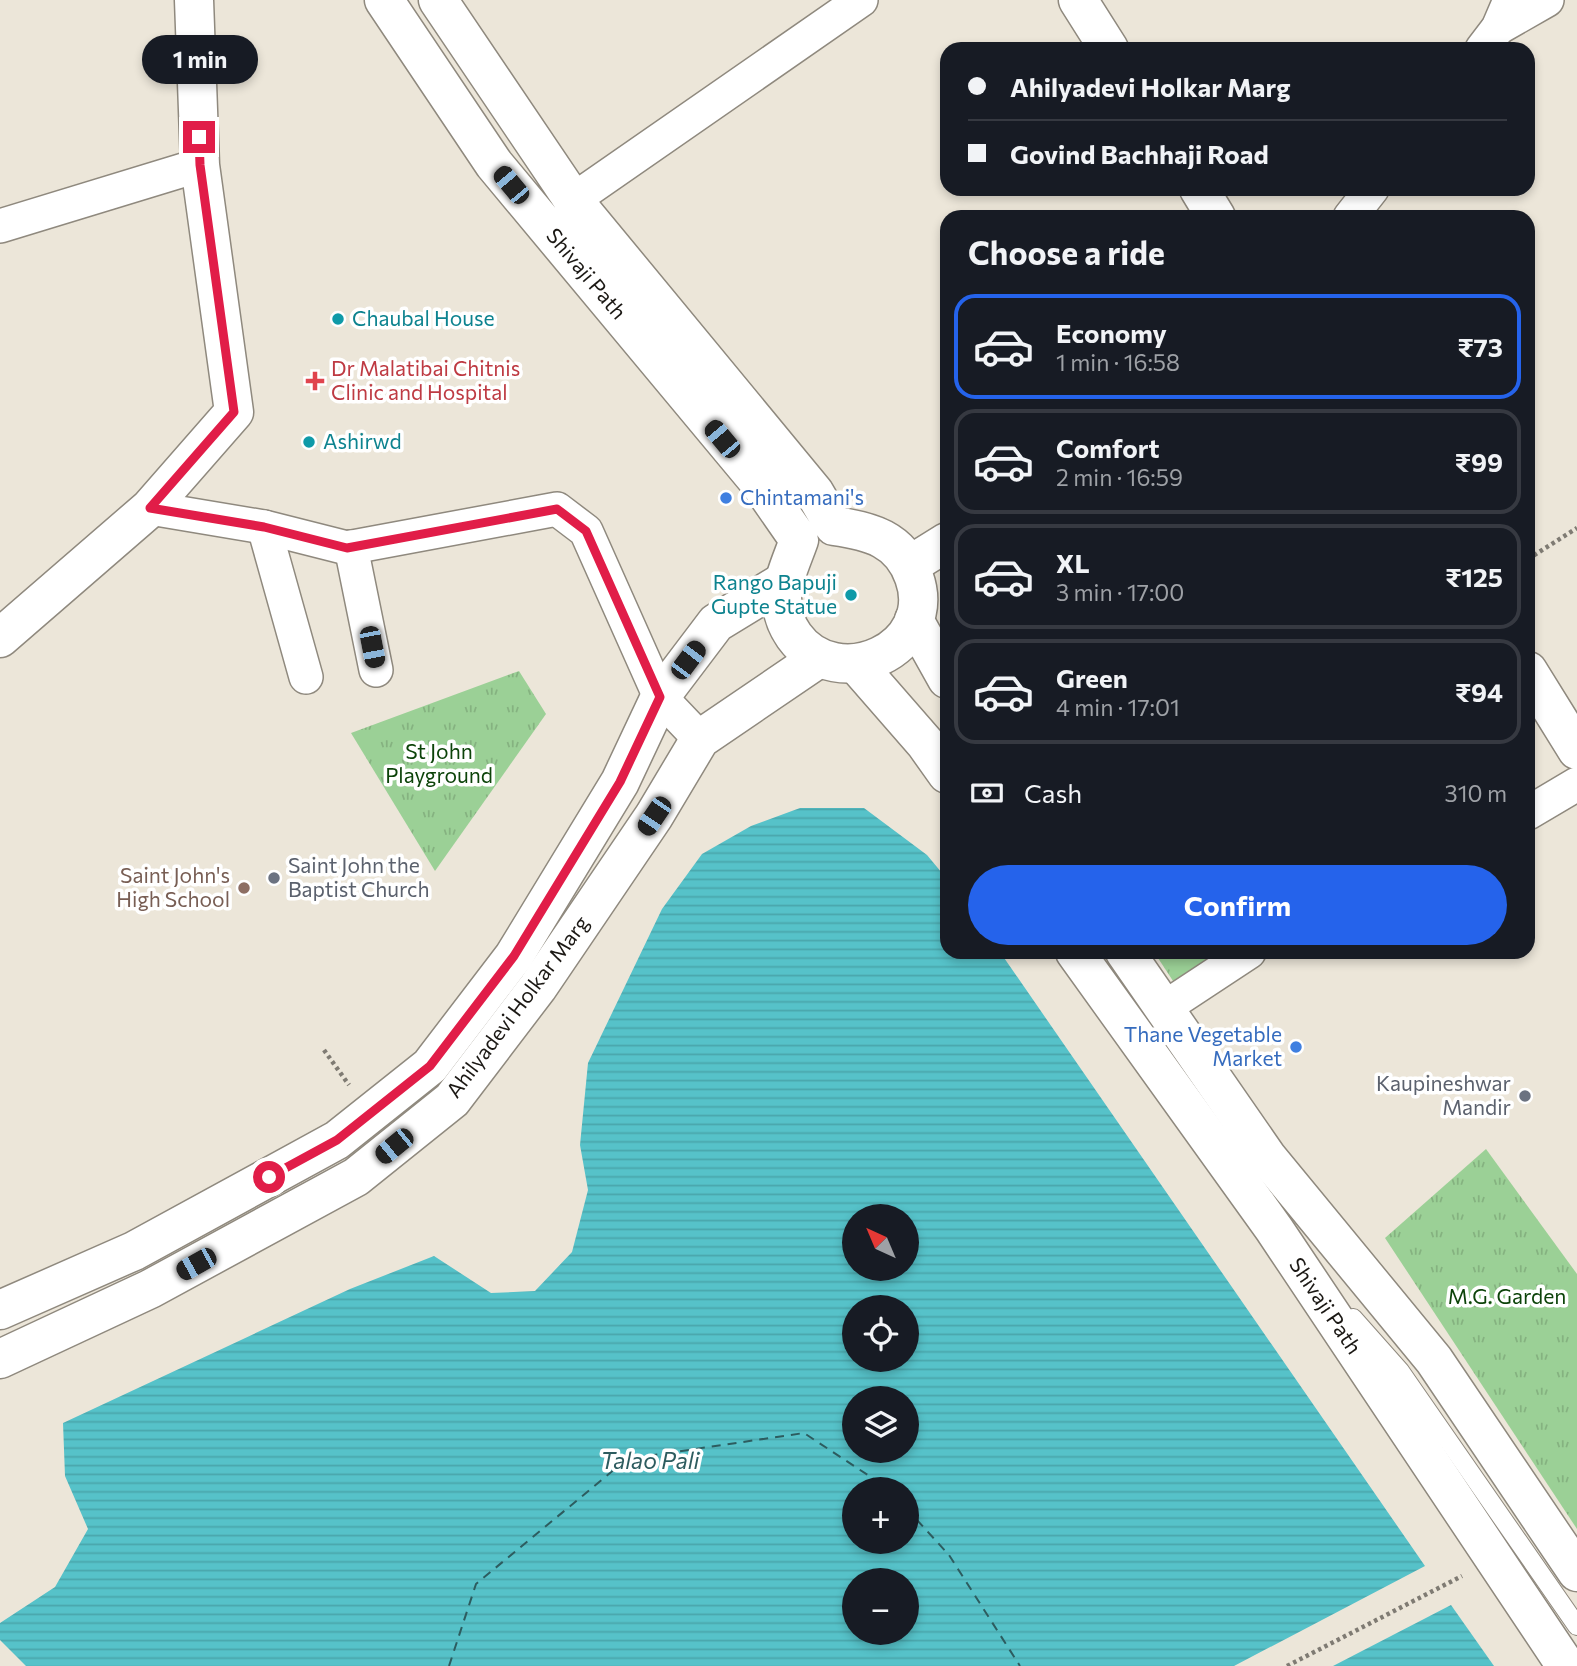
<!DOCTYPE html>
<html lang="en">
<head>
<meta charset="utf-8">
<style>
  body { margin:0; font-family:Commissioner,sans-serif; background:#20242c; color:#f1f3f6; height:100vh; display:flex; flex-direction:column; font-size:26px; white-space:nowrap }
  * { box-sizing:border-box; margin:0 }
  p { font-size:23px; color:#9ea1a6 }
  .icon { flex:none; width:38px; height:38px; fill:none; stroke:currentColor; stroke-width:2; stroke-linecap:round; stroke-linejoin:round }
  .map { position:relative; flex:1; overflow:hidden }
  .sheet { position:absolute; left:940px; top:210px; width:595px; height:749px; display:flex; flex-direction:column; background:#171b24; border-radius:21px; box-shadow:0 4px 10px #0003 }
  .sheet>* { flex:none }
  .banner { position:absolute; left:940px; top:42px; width:595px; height:154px; border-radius:21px; box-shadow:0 4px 10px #0003; display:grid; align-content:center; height:154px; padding:0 28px; background:#171b24 }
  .needle { width:46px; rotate:316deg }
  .tools { position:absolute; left:842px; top:1204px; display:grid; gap:14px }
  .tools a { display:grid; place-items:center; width:77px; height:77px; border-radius:50%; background:#171b24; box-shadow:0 4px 10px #0003; font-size:35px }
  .end { position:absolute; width:32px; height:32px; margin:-16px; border:9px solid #e11d48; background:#fff; box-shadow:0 0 0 4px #fff }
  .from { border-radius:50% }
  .bubble { position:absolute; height:49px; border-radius:24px; background:#171b24; box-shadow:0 4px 10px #0003; font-size:23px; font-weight:700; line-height:49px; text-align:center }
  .car { position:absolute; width:21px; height:42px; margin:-21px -10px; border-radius:9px; box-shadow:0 0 5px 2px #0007; background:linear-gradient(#222 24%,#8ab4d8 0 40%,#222 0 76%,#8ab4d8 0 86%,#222 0) }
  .banner b { display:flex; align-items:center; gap:24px; height:66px; font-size:26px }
  .banner b+b { border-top:2px solid #363941 }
  .banner i { width:18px; height:18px; background:#f1f3f6 }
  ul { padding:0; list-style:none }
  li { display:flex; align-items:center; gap:21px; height:105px; margin:0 14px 10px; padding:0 14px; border:4px solid #363941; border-radius:21px }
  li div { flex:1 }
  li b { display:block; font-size:26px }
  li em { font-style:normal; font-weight:700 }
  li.selected { border-color:#2563eb }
  li>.icon { width:63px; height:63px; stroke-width:1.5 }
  h2 { padding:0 28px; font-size:32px; line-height:84px }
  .pay { display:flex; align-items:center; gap:18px; height:77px; padding:0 28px; font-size:26px }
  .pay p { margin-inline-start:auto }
  .button { display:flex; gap:14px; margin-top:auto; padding:14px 28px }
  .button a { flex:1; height:80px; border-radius:42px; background:#2563eb; color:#fff; font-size:28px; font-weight:700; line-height:80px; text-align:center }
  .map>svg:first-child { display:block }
</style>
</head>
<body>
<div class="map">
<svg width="1577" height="1666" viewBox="0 0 1577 1666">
  <defs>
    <pattern id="grass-tufts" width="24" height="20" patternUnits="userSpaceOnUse" patternTransform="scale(1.75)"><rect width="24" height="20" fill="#9bd096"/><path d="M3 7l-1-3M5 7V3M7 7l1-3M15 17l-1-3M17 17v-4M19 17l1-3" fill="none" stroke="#85b280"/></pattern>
    <pattern id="water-rules" width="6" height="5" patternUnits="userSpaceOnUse" patternTransform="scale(1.75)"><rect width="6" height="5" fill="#56c2c9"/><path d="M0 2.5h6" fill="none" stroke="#4aa6ac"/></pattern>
  </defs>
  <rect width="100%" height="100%" fill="#ece6d9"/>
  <g fill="url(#grass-tufts)">
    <polygon points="519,671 546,714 435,871 351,733"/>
    <polygon points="1154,952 1224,952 1177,987"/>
    <polygon points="1486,1149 1577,1274 1577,1529 1385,1238"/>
  </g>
  <g fill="url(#water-rules)" fill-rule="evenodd">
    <path d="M 800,808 L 864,808 L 927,855 L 947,879 L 947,952 L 1000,952 L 1425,1566 L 1234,1666 L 26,1666 L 0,1640 L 0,1623 L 55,1587 L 88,1529 L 65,1476 L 63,1423 L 350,1289 L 434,1256 L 491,1293 L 535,1291 L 572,1252 L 588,1190 L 580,1145 L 588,1063 L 662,909 L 702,854 L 751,826 ZM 854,1216 L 906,1216 L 906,1269 L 854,1269 ZM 854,1307 L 906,1307 L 906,1360 L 854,1360 ZM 854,1398 L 906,1398 L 906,1451 L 854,1451 ZM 854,1489 L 906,1489 L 906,1542 L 854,1542 ZM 854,1580 L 906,1580 L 906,1633 L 854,1633 Z"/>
    <polygon points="1451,1605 1494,1666 1333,1666"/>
  </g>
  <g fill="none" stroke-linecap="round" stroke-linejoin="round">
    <g stroke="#2d5c5f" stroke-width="2" stroke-dasharray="9 7" stroke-linecap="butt">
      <polyline points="906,1508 949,1555 1020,1666"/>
      <polyline points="449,1666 476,1584 627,1459 804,1433 889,1489"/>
    </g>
    <g stroke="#8f897e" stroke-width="20">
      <polyline id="service" points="1353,1318 1400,1371 1577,1626"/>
    </g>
    <g stroke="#8f897e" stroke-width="36">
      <g id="minor">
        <polyline points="1498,28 1547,0"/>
        <polyline points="1482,49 1498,28 1510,0"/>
        <polyline points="573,200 861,0"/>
        <polyline points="1350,217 1372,189"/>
        <polyline points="0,226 200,165"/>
        <polyline points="150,508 264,527 347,548 557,509 586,531 660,697 700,739"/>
        <polyline points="264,527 306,677"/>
        <polyline points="351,547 376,670"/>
        <polyline points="1528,813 1577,784"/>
        <polyline points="1164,1008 1249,952"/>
      </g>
    </g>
    <g stroke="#8f897e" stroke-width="41">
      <g id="tertiary">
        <polyline points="1078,0 1109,49"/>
        <polyline points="1199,189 1216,217"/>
        <polyline points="910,565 947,542"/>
        <polyline points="1528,671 1577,750"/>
      </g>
    </g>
    <g stroke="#8f897e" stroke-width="41">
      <g id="secondary">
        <path d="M 384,0 L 494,164 L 758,481 L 799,540 C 792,560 782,580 782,601 C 782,614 787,626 794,636 C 837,696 940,649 914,577 C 901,539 870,531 834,526 L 814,492 L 573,200 L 438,0"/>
        <polyline points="914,620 947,679"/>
        <polyline points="0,638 150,508 234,412 200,165 194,0"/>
        <polyline points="857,665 925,743 947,774"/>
        <polyline points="1075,952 1274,1229 1566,1666"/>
        <polyline points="1125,952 1267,1157 1434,1360 1577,1572"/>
        <polyline points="0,1310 134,1251 337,1140 430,1066 514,956 620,782 660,697 716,623 783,582"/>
        <polyline points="0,1359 150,1289 356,1177 452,1100 538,987 654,816 700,739 819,658"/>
      </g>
    </g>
    <g stroke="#7f7b73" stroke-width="4.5" stroke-dasharray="3.5 3.5" stroke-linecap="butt">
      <polyline points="1528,559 1577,528"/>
      <polyline points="324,1050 349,1085"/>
      <polyline points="1287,1666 1462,1576"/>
    </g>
    <use href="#service" stroke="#fff" stroke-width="18"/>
    <use href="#minor" stroke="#fff" stroke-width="33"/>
    <use href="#tertiary" stroke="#fff" stroke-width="38"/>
    <use href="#secondary" stroke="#fff" stroke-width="38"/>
  </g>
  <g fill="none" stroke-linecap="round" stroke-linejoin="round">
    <polyline stroke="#e11d48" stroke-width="9" points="199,137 200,165 234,412 150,508 264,527 347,548 557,509 586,531 660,697 620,782 514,956 430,1066 337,1140 269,1177"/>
  </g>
  <g fill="#0f9aa8" stroke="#fff" stroke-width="2.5">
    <circle cx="338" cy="319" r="7"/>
    <circle cx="309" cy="442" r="7"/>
    <circle cx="851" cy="595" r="7"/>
  </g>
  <path fill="#e0444e" stroke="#fff" stroke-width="2.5" d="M311.5 370.5h7v7h7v7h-7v7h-7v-7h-7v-7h7z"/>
  <g fill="#3f7fe0" stroke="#fff" stroke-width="2.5">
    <circle cx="726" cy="498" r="7"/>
    <circle cx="1296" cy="1047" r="7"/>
  </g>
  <g fill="#6b7280" stroke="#fff" stroke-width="2.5">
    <circle cx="274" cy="878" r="7"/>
    <circle cx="1525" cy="1096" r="7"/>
  </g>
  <circle fill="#8d6e63" stroke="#fff" stroke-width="2.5" cx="244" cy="888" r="7"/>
  <g text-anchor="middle" stroke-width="7" stroke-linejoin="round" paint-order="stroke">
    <g font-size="21" fill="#1b1814" stroke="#fff">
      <text transform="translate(586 274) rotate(50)" y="7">Shivaji Path</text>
      <text transform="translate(518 1007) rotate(-53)" y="7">Ahilyadevi Holkar Marg</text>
      <text transform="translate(1325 1306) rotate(56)" y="7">Shivaji Path</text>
    </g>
    <g font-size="21" fill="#0d838f" stroke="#fff" text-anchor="start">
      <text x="352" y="326">Chaubal House</text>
      <text x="323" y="449">Ashirwd</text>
      <text x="837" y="590" text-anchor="end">Rango Bapuji<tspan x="837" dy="24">Gupte Statue</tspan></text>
    </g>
    <g font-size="21" fill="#be3a42" stroke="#fff" text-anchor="start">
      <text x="331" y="376">Dr Malatibai Chitnis<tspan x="331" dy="24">Clinic and Hospital</tspan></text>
    </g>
    <g font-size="21" fill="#366cbe" stroke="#fff" text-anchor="start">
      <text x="740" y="505">Chintamani's</text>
      <text x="1282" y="1042" text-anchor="end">Thane Vegetable<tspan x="1282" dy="24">Market</tspan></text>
    </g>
    <g font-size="21" fill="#0c4309" stroke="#fff">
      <text x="439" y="759">St John<tspan x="439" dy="24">Playground</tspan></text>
      <text x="1507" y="1304">M.G. Garden</text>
    </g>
    <g font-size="21" fill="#5b616d" stroke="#fff" text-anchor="start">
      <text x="288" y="873">Saint John the<tspan x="288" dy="24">Baptist Church</tspan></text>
      <text x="1511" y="1091" text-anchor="end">Kaupineshwar<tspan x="1511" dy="24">Mandir</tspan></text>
    </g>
    <g font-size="21" fill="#785e54" stroke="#fff" text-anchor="end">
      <text x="230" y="883">Saint John's<tspan x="230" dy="24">High School</tspan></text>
    </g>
    <g font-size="23" font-style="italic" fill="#2d5c5f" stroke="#fff">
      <text x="650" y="1469">Talao Pali</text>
    </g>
  </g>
</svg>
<div class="tools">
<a><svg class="needle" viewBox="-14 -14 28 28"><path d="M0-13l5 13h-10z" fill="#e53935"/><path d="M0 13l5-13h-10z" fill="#9ea1a6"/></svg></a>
<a><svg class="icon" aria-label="locate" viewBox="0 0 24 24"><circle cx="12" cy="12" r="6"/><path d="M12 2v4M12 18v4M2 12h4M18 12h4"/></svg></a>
<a><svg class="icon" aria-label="layers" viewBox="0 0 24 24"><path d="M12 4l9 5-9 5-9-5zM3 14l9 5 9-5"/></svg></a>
<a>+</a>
<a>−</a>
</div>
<i class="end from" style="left:269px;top:1177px"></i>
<i class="end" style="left:199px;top:137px"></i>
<div class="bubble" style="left:142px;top:35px;width:116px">1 min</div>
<i class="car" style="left:511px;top:185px;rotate:320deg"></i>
<i class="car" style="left:722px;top:439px;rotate:320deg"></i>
<i class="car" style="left:372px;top:647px;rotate:169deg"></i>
<i class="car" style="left:688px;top:660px;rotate:37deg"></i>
<i class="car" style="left:654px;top:816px;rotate:214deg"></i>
<i class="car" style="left:394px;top:1146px;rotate:231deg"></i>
<i class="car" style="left:196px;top:1264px;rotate:241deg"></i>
<div class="banner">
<b><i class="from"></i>Ahilyadevi Holkar Marg</b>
<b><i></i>Govind Bachhaji Road</b>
</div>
<section class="sheet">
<h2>Choose a ride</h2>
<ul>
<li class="selected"><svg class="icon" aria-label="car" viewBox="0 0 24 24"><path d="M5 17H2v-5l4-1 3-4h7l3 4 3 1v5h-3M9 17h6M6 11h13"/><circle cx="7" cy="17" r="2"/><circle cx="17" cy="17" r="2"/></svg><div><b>Economy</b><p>1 min · 16:58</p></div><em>₹73</em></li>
<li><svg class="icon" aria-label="car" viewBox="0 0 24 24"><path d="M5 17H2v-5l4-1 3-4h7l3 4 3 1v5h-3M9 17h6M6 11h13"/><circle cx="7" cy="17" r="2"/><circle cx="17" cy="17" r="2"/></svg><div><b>Comfort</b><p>2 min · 16:59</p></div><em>₹99</em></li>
<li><svg class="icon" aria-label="car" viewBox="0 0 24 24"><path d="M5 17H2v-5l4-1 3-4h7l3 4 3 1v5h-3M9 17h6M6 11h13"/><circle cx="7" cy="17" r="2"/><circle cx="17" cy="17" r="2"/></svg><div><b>XL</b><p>3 min · 17:00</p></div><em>₹125</em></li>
<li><svg class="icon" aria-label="car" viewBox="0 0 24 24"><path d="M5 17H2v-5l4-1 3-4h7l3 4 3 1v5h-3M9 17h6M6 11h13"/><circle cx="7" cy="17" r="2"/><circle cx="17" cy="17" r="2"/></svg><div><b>Green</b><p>4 min · 17:01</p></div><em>₹94</em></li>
</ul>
<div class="pay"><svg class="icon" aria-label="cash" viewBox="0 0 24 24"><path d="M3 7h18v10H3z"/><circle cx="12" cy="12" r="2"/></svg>Cash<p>310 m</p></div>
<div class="button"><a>Confirm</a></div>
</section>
</div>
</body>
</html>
